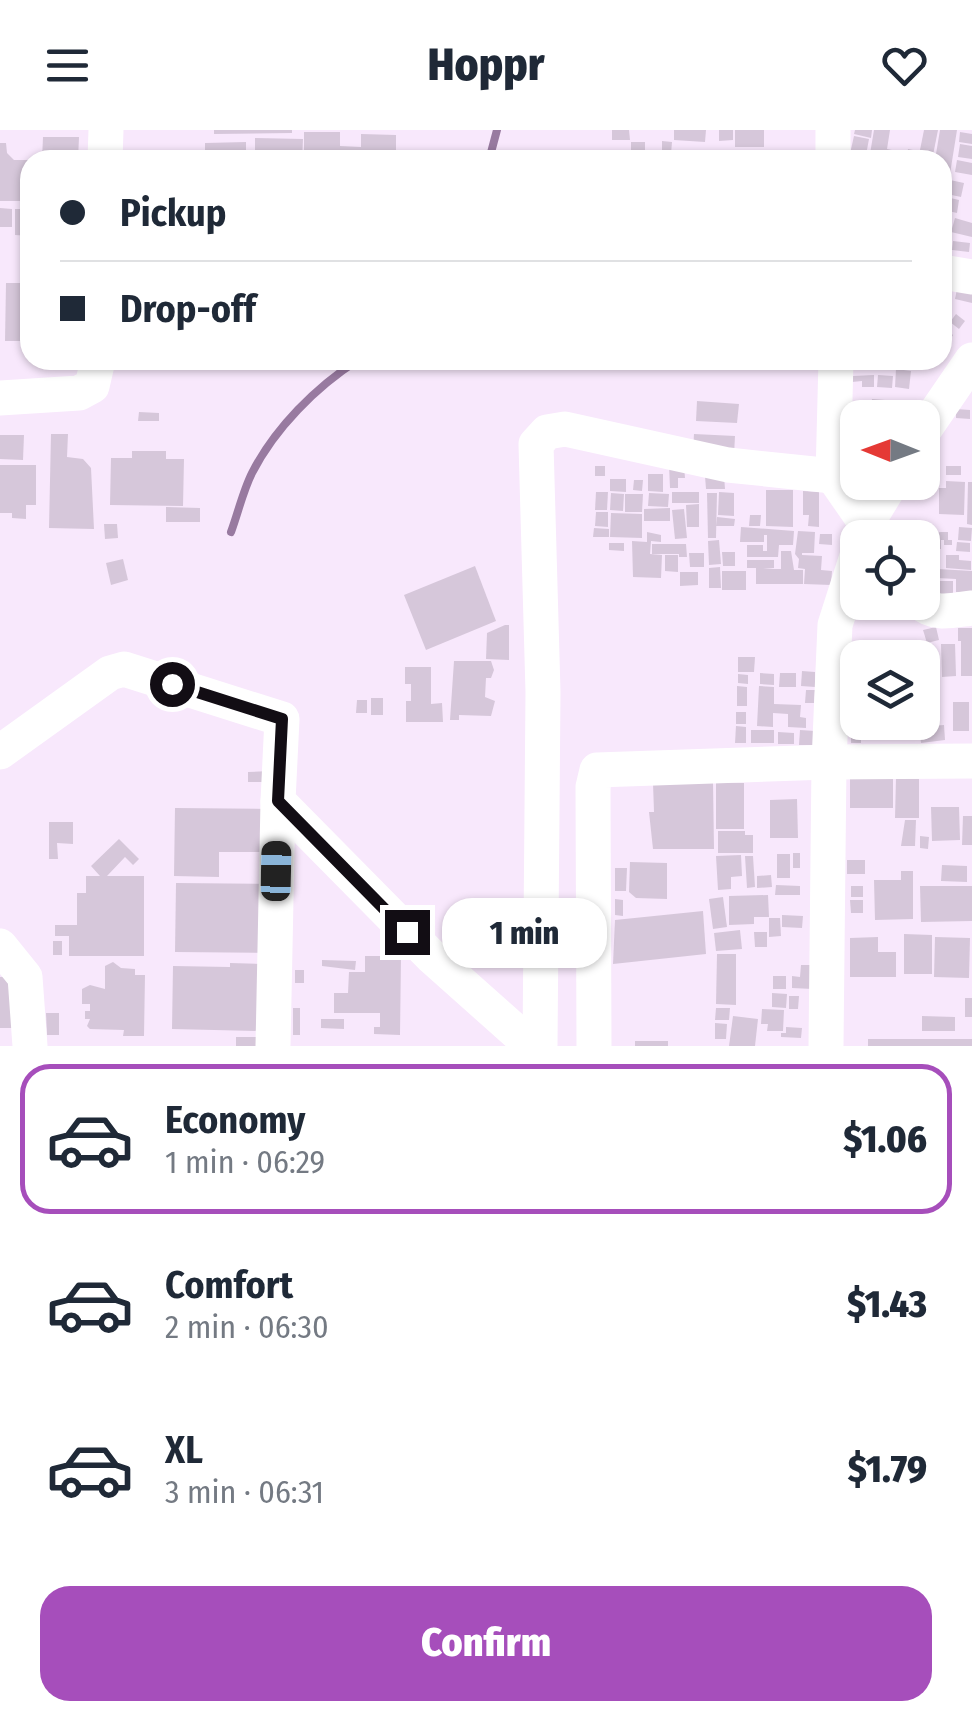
<!DOCTYPE html>
<html lang="en">
<head>
<meta charset="utf-8">
<style>
  body { margin:0; font-family:"Fira Sans Condensed",sans-serif; background:#f2f2f3; color:#1f2937; height:100vh; display:flex; flex-direction:column; font-size:38px; white-space:nowrap }
  * { box-sizing:border-box; margin:0 }
  p { font-size:32px; color:#747a83 }
  .icon { flex:none; width:55px; height:55px; fill:none; stroke:currentColor; stroke-width:2; stroke-linecap:round; stroke-linejoin:round }
  .map { position:relative; height:916px; overflow:hidden }
  .drawer { display:flex; flex-direction:column; background:#fff; flex:1 }
  .drawer>* { flex:none }
  .top-card { position:absolute; left:20px; top:20px; width:932px; height:220px; border-radius:30px; box-shadow:0 2px 8px #0004; display:grid; align-content:center; height:220px; padding:0 40px; background:#fff }
  .needle { width:65px; rotate:271deg }
  .buttons { position:absolute; left:840px; top:270px; display:grid; gap:20px }
  .buttons a { display:grid; place-items:center; width:100px; height:100px; border-radius:20px; background:#fff; box-shadow:0 2px 8px #0004; font-size:50px }
  .end { position:absolute; width:45px; height:45px; margin:-22px; border:12px solid #120d14; background:#fff; box-shadow:0 0 0 5px #fff }
  .from { border-radius:50% }
  .bubble { position:absolute; height:70px; border-radius:30px; background:#fff; box-shadow:0 2px 8px #0004; font-size:32px; font-weight:800; line-height:70px; text-align:center }
  .car { position:absolute; width:30px; height:60px; margin:-30px -15px; border-radius:12px; box-shadow:0 0 8px 2px #0007; background:linear-gradient(#222 24%,#8ab4d8 0 40%,#222 0 76%,#8ab4d8 0 86%,#222 0) }
  .top-card b { display:flex; align-items:center; gap:35px; height:95px; font-size:38px }
  .top-card b+b { border-top:2px solid #e0e1e3 }
  .top-card i { width:25px; height:25px; background:#1f2937 }
  ul { padding:18px 0 0; list-style:none }
  li { display:flex; align-items:center; gap:30px; height:150px; margin:0 20px 15px; padding:0 20px; border:5px solid transparent; border-radius:30px }
  li div { flex:1 }
  li b { display:block; font-size:38px }
  li em { font-style:normal; font-weight:800 }
  li.active { border-color:#a64ebb }
  li>.icon { width:90px; height:90px; stroke-width:1.5 }
  .button { display:flex; gap:20px; margin-top:auto; padding:20px 40px }
  .button a { flex:1; height:115px; border-radius:30px; background:#a64ebb; color:#fff; font-size:40px; font-weight:800; line-height:115px; text-align:center }
  header { display:flex; justify-content:space-between; align-items:center; height:130px; padding:0 40px; background:#fff; font-size:45px; font-weight:800 }
  .map>svg:first-child { display:block }
</style>
</head>
<body>
<header><svg class="icon" aria-label="menu" viewBox="0 0 24 24"><path d="M4 6h16M4 12h16M4 18h16"/></svg>Hoppr<svg class="icon" aria-label="heart" viewBox="0 0 24 24"><path d="M12 20l-8-8c-3-5 5-10 8-4 3-6 11-1 8 4z"/></svg></header>
<div class="map">
<svg width="972" height="916" viewBox="0 0 972 916">
  <rect width="100%" height="100%" fill="#f8e8fc"/>
  <g fill="none" stroke-linecap="round" stroke-linejoin="round">
    <g stroke="#987aa0" stroke-width="8">
      <polyline points="489,30 497,0"/>
      <path d="M 231,402 C 238,383 243,361 252,343 C 275,298 316,257 358,230"/>
    </g>
  </g>
  <g fill="#d6c7da">
    <polygon points="214,0 292,0 292,3 214,4"/>
    <polygon points="612,0 629,0 630,10 612,10"/>
    <polygon points="674,0 706,0 705,12 674,10"/>
    <polygon points="719,0 733,0 733,10 719,11"/>
    <rect x="735" y="0" width="29" height="17"/>
    <polygon points="855,0 872,0 871,8 854,4"/>
    <polygon points="874,0 890,0 887,19 897,21 895,30 869,30"/>
    <polygon points="924,0 938,0 932,30 918,30"/>
    <polygon points="940,0 957,0 949,50 942,49 942,30 935,30"/>
    <polygon points="304,2 340,2 340,16 361,17 361,4 396,5 396,30 340,30 340,26 304,25"/>
    <polygon points="960,2 972,4 972,14 959,12"/>
    <polygon points="854,6 869,9 865,30 849,28"/>
    <polygon points="43,7 79,7 78,30 42,30"/>
    <polygon points="255,8 303,9 302,30 255,30"/>
    <polygon points="662,11 672,12 671,24 662,24"/>
    <polygon points="246,12 246,30 205,30 205,13"/>
    <rect x="631" y="12" width="14" height="10"/>
    <polygon points="0,13 6,13 7,23 14,30 30,30 30,71 0,71"/>
    <polygon points="960,14 972,16 972,29 958,27"/>
    <polygon points="908,19 918,21 916,30 906,30"/>
    <rect x="629" y="24" width="25" height="6"/>
    <polygon points="676,24 702,26 702,30 676,30"/>
    <polygon points="957,30 972,33 972,45 955,42"/>
    <polygon points="950,50 964,53 961,67 947,64"/>
    <polygon points="946,67 959,70 957,83 944,80"/>
    <polygon points="0,78 12,79 12,97 0,97"/>
    <polygon points="15,79 30,79 30,106 15,105"/>
    <polygon points="955,88 972,93 972,107 951,102"/>
    <polygon points="953,111 970,113 969,122 952,120"/>
    <polygon points="6,153 30,153 30,211 5,211"/>
    <polygon points="958,154 972,155 972,173 955,169"/>
    <polygon points="942,170 951,172 948,190 942,189"/>
    <polygon points="956,184 965,191 959,199 950,192"/>
    <polygon points="948,201 953,205 942,222 942,208"/>
    <polygon points="871,230 897,230 897,234 889,235 871,234"/>
    <polygon points="899,230 913,230 912,239 898,237"/>
    <polygon points="896,239 911,241 909,259 895,257"/>
    <polygon points="874,245 874,257 862,257 862,251 852,252 853,246"/>
    <polygon points="878,245 893,246 892,258 877,257"/>
    <polygon points="872,269 885,270 884,283 871,282"/>
    <polygon points="697,271 739,274 737,293 696,291"/>
    <rect x="856" y="273" width="12" height="15"/>
    <polygon points="956,279 970,280 970,289 956,288"/>
    <polygon points="139,282 159,283 159,291 138,291"/>
    <polygon points="51,304 68,304 67,327 83,329 91,338 94,399 49,398"/>
    <polygon points="694,304 735,306 734,325 693,322"/>
    <polygon points="0,305 24,305 23,330 0,329"/>
    <polygon points="132,321 166,321 166,329 184,329 183,376 110,375 111,328 132,328"/>
    <polygon points="0,335 36,335 36,375 26,375 26,389 12,388 12,383 0,383"/>
    <polygon points="669,335 684,335 685,348 678,348 678,358 670,358"/>
    <rect x="595" y="336" width="10" height="10"/>
    <rect x="946" y="336" width="15" height="9"/>
    <polygon points="648,344 663,344 663,362 648,361"/>
    <polygon points="705,346 724,346 725,359 706,359"/>
    <polygon points="610,349 626,349 626,362 610,361"/>
    <polygon points="634,350 643,350 642,361 633,360"/>
    <polygon points="946,351 965,352 964,385 939,384 939,358 946,358"/>
    <polygon points="968,352 972,352 972,395 967,394"/>
    <polygon points="766,360 793,360 793,397 766,396"/>
    <polygon points="803,361 819,362 819,397 808,396 809,385 803,385"/>
    <polygon points="596,362 608,362 607,380 595,380"/>
    <rect x="672" y="362" width="27" height="11"/>
    <polygon points="719,362 734,363 734,386 718,385"/>
    <polygon points="611,363 624,364 623,381 610,380"/>
    <polygon points="649,363 669,364 668,377 648,376"/>
    <polygon points="707,363 717,363 716,408 708,408"/>
    <polygon points="625,364 643,364 642,382 625,382"/>
    <polygon points="699,374 699,397 687,397 686,375"/>
    <polygon points="166,377 200,378 200,392 166,392"/>
    <polygon points="670,378 670,391 644,391 644,379"/>
    <polygon points="684,379 687,408 675,409 672,380"/>
    <polygon points="596,382 608,382 608,397 595,396"/>
    <polygon points="611,383 642,384 642,408 610,407"/>
    <polygon points="750,385 761,385 760,396 749,396"/>
    <polygon points="717,387 735,389 734,396 716,396"/>
    <polygon points="104,394 117,394 118,408 105,409"/>
    <polygon points="741,397 794,401 793,415 779,415 778,427 747,427 747,415 763,415 763,421 767,421 767,405 764,405 764,412 740,412"/>
    <polygon points="959,397 972,398 971,411 958,410"/>
    <polygon points="594,398 609,399 609,407 593,407"/>
    <polygon points="798,401 815,402 814,423 802,423 802,425 822,426 821,440 832,441 831,455 804,454 805,439 798,438 799,429 795,424"/>
    <polygon points="647,402 661,405 661,412 651,411 650,424 662,425 661,448 633,447 632,411 647,412"/>
    <polygon points="941,402 948,402 948,410 952,410 952,415 944,415 944,410 941,410 941,419 932,419 933,403"/>
    <polygon points="820,404 832,404 832,415 819,414"/>
    <polygon points="719,410 721,434 709,435 708,411"/>
    <polygon points="957,412 970,413 970,422 956,421"/>
    <polygon points="609,413 624,413 624,421 609,420"/>
    <polygon points="652,414 686,414 687,427 679,427 679,424 652,424"/>
    <polygon points="781,421 791,421 794,440 803,440 803,454 756,454 756,438 747,438 747,430 774,430 774,438 763,439 781,439"/>
    <polygon points="722,422 735,422 735,436 723,436"/>
    <polygon points="689,423 704,423 704,437 690,437"/>
    <polygon points="665,425 678,425 678,442 665,441"/>
    <polygon points="946,425 959,425 959,430 971,431 971,440 946,438"/>
    <polygon points="123,429 128,450 111,455 106,433"/>
    <polygon points="475,436 496,491 426,520 404,465"/>
    <polygon points="720,437 721,458 709,458 709,438"/>
    <polygon points="938,439 972,441 972,462 956,462 956,449 937,448"/>
    <rect x="722" y="441" width="24" height="19"/>
    <polygon points="680,442 698,442 698,455 680,456"/>
    <polygon points="931,443 936,443 938,460 930,460"/>
    <rect x="940" y="451" width="13" height="15"/>
    <polygon points="505,495 509,495 509,530 486,529 487,503"/>
    <polygon points="936,497 939,510 927,513 923,500"/>
    <polygon points="958,498 972,498 972,546 961,546 961,511 958,511"/>
    <polygon points="941,514 955,514 956,546 942,547"/>
    <polygon points="921,519 923,528 907,528 906,521"/>
    <polygon points="738,527 755,527 754,542 738,542"/>
    <polygon points="454,531 491,531 494,540 491,548 486,548 485,567 495,571 491,586 459,585 459,590 450,590"/>
    <polygon points="931,531 939,590 922,592 922,532"/>
    <polygon points="405,537 431,537 431,574 442,573 443,592 406,592 406,571 411,571 411,554 405,554"/>
    <polygon points="802,541 815,542 815,557 801,556"/>
    <polygon points="760,543 774,544 774,555 760,554"/>
    <polygon points="780,543 796,543 796,557 779,557"/>
    <polygon points="738,544 748,545 748,554 738,553"/>
    <polygon points="858,545 858,573 855,573 852,546"/>
    <polygon points="737,556 747,557 747,576 737,576"/>
    <polygon points="759,556 774,557 774,574 801,575 800,587 806,588 806,598 788,597 788,584 773,583 773,597 757,596"/>
    <polygon points="806,560 815,560 814,573 805,573"/>
    <rect x="371" y="568" width="12" height="17"/>
    <polygon points="357,570 367,570 367,583 356,583"/>
    <rect x="953" y="572" width="16" height="29"/>
    <rect x="736" y="582" width="10" height="12"/>
    <polygon points="880,592 907,592 907,595 880,599"/>
    <polygon points="944,595 945,610 921,613 919,597"/>
    <polygon points="736,596 746,597 746,613 735,613"/>
    <rect x="851" y="596" width="10" height="17"/>
    <rect x="751" y="600" width="23" height="13"/>
    <polygon points="800,600 815,601 814,615 799,615"/>
    <polygon points="778,602 794,603 794,614 778,614"/>
    <polygon points="270,641 270,652 248,652 248,642"/>
    <polygon points="850,648 893,649 893,678 850,678"/>
    <polygon points="896,648 919,649 919,688 895,688"/>
    <polygon points="713,652 714,719 653,719 649,682 654,682 653,653"/>
    <polygon points="716,652 744,653 744,699 716,699"/>
    <polygon points="797,669 798,708 770,708 770,670"/>
    <polygon points="931,677 959,677 960,710 932,711"/>
    <polygon points="175,678 270,679 269,722 219,722 219,747 174,746"/>
    <polygon points="963,686 972,686 972,715 962,715"/>
    <polygon points="905,690 916,690 915,716 901,716"/>
    <polygon points="49,692 73,692 73,714 57,713 58,729 49,729"/>
    <polygon points="718,701 745,701 745,705 753,705 753,723 718,723"/>
    <polygon points="920,706 929,707 928,719 920,718"/>
    <polygon points="119,709 139,729 133,735 125,727 107,746 144,746 144,826 69,826 69,806 55,806 55,795 77,795 77,763 86,763 86,746 100,746 91,736"/>
    <rect x="793" y="723" width="7" height="15"/>
    <rect x="777" y="724" width="13" height="24"/>
    <polygon points="741,725 742,746 731,747 731,759 718,760 716,726"/>
    <polygon points="745,726 753,726 755,757 747,758"/>
    <rect x="847" y="730" width="18" height="14"/>
    <polygon points="630,732 667,733 667,769 636,768 629,762"/>
    <polygon points="942,735 967,736 967,752 941,751"/>
    <polygon points="615,738 627,738 626,761 615,761"/>
    <polygon points="901,741 913,741 913,789 875,790 874,750 901,750"/>
    <polygon points="771,745 772,757 757,758 757,746"/>
    <polygon points="176,753 272,754 271,823 175,822"/>
    <polygon points="776,755 800,756 800,765 775,765"/>
    <rect x="851" y="756" width="12" height="11"/>
    <polygon points="920,756 972,756 972,791 921,792"/>
    <polygon points="768,765 769,787 754,787 754,794 729,795 729,766"/>
    <polygon points="723,767 727,797 713,799 709,769"/>
    <polygon points="615,769 623,770 623,786 615,785"/>
    <polygon points="850,770 863,770 863,783 851,783"/>
    <polygon points="703,781 706,824 613,834 615,790"/>
    <polygon points="782,785 803,786 802,798 782,797"/>
    <polygon points="769,788 780,788 781,806 769,807"/>
    <polygon points="740,800 742,819 716,821 714,803"/>
    <polygon points="754,802 767,802 767,817 755,817"/>
    <polygon points="904,804 932,805 932,844 904,844"/>
    <polygon points="878,807 878,822 896,822 896,847 850,847 850,808"/>
    <polygon points="935,807 970,808 969,848 934,847"/>
    <rect x="53" y="811" width="9" height="14"/>
    <polygon points="717,824 736,824 736,875 716,874"/>
    <polygon points="365,826 401,826 400,905 374,904 374,897 380,897 380,883 334,883 334,863 348,863 349,842 365,842"/>
    <polygon points="322,830 356,831 355,840 322,836"/>
    <polygon points="113,832 121,838 135,839 135,845 145,845 144,906 123,906 124,900 90,899 87,896 90,889 85,889 85,881 90,881 90,874 82,874 82,859 90,855 105,859 105,836"/>
    <polygon points="230,833 262,834 261,901 172,899 173,836 230,837"/>
    <polygon points="801,835 814,835 813,859 792,858 792,846 800,847"/>
    <rect x="295" y="840" width="9" height="13"/>
    <polygon points="16,846 17,898 0,898 0,847"/>
    <rect x="773" y="846" width="13" height="13"/>
    <polygon points="772,863 787,864 786,878 772,877"/>
    <polygon points="789,866 799,866 798,879 789,879"/>
    <rect x="965" y="868" width="7" height="19"/>
    <rect x="293" y="878" width="7" height="27"/>
    <polygon points="716,878 730,878 729,890 715,890"/>
    <polygon points="762,879 784,880 783,901 767,901 768,894 761,894"/>
    <polygon points="46,883 59,883 59,905 47,905"/>
    <polygon points="733,886 758,889 755,916 729,916"/>
    <polygon points="922,886 955,887 955,901 922,901"/>
    <polygon points="321,889 344,889 344,899 321,898"/>
    <polygon points="715,893 727,894 726,909 715,909"/>
    <polygon points="786,897 802,898 801,908 781,907 781,903 786,903"/>
    <rect x="236" y="907" width="21" height="9"/>
    <rect x="868" y="909" width="104" height="7"/>
    <rect x="635" y="911" width="33" height="5"/>
  </g>
  <g fill="none" stroke-linecap="round" stroke-linejoin="round">
    <g stroke="#fff" stroke-width="35">
      <polyline points="833,0 833,30"/>
      <polyline points="105,30 106,0"/>
      <polyline points="942,142 972,147"/>
      <polyline points="836,230 833,346 876,408"/>
      <polyline points="0,268 79,263 92,256 98,230"/>
      <polyline points="922,303 972,230"/>
      <polyline points="862,408 867,393 892,352"/>
      <path d="M 920,472 C 934,486 954,480 972,478"/>
      <polyline points="0,622 110,543 124,539 282,589 278,671 432,827 532,916"/>
      <polyline points="0,816 25,847 30,916"/>
      <polyline points="273,916 278,671"/>
      <polyline points="540,916 543,562 536,314 547,302 565,299 728,335 833,346"/>
      <polyline points="594,916 593,657 597,640 829,632 972,631"/>
      <polyline points="826,916 829,632 835,495 858,423"/>
    </g>
  </g>
  <g fill="none" stroke-linecap="round" stroke-linejoin="round">
    <polyline stroke="#120d14" stroke-width="12" points="172,554 282,589 278,671 407,802"/>
  </g>
</svg>
<div class="buttons">
<a><svg class="needle" viewBox="-14 -14 28 28"><path d="M0-13l5 13h-10z" fill="#e53935"/><path d="M0 13l5-13h-10z" fill="#747a83"/></svg></a>
<a><svg class="icon" aria-label="locate" viewBox="0 0 24 24"><circle cx="12" cy="12" r="6"/><path d="M12 2v4M12 18v4M2 12h4M18 12h4"/></svg></a>
<a><svg class="icon" aria-label="layers" viewBox="0 0 24 24"><path d="M12 4l9 5-9 5-9-5zM3 14l9 5 9-5"/></svg></a>
</div>
<i class="end from" style="left:172px;top:554px"></i>
<i class="end" style="left:407px;top:802px"></i>
<div class="bubble" style="left:442px;top:768px;width:165px">1 min</div>
<i class="car" style="left:276px;top:741px;rotate:1deg"></i>
<div class="top-card">
<b><i class="from"></i>Pickup</b>
<b><i></i>Drop-off</b>
</div>
</div>
<section class="drawer">
<ul>
<li class="active"><svg class="icon" aria-label="car" viewBox="0 0 24 24"><path d="M5 17H2v-5l4-1 3-4h7l3 4 3 1v5h-3M9 17h6M6 11h13"/><circle cx="7" cy="17" r="2"/><circle cx="17" cy="17" r="2"/></svg><div><b>Economy</b><p>1 min · 06:29</p></div><em>$1.06</em></li>
<li><svg class="icon" aria-label="car" viewBox="0 0 24 24"><path d="M5 17H2v-5l4-1 3-4h7l3 4 3 1v5h-3M9 17h6M6 11h13"/><circle cx="7" cy="17" r="2"/><circle cx="17" cy="17" r="2"/></svg><div><b>Comfort</b><p>2 min · 06:30</p></div><em>$1.43</em></li>
<li><svg class="icon" aria-label="car" viewBox="0 0 24 24"><path d="M5 17H2v-5l4-1 3-4h7l3 4 3 1v5h-3M9 17h6M6 11h13"/><circle cx="7" cy="17" r="2"/><circle cx="17" cy="17" r="2"/></svg><div><b>XL</b><p>3 min · 06:31</p></div><em>$1.79</em></li>
</ul>
<div class="button"><a>Confirm</a></div>
</section>
</body>
</html>
